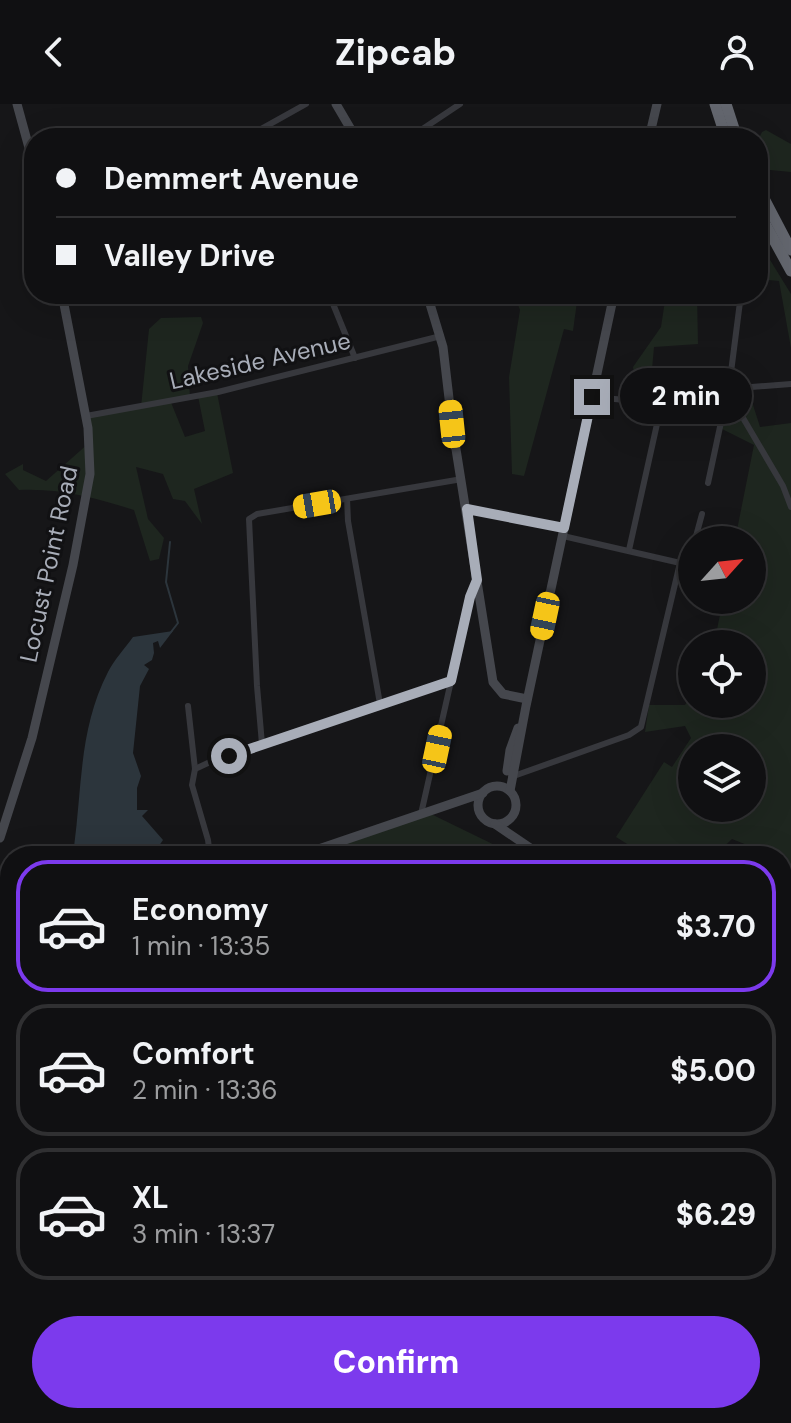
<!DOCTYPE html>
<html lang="en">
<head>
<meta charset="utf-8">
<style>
  body { margin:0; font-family:"DM Sans",sans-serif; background:#19191b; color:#f1f3f6; height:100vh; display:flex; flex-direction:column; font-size:30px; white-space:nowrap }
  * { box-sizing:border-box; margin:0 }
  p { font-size:26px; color:#9c9d9f }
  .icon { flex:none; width:44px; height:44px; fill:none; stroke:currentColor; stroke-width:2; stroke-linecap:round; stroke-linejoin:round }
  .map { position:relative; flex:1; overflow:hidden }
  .side { position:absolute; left:0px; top:742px; width:792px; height:578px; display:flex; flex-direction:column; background:#101012; border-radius:32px 32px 0 0; box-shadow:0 8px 32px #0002,0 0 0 2px #303032 }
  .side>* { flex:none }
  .banner { position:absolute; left:24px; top:24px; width:744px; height:176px; border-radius:32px; box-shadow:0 8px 32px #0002,0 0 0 2px #303032; display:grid; align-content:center; height:176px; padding:0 32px; background:#101012 }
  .needle { width:52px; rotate:63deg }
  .fabs { position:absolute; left:678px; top:422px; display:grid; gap:16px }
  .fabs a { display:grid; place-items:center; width:88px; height:88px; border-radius:50%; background:#101012; box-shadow:0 8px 32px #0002,0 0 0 2px #303032; font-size:40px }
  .end { position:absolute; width:36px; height:36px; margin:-18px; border:10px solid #a8adb8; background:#111; box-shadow:0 0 0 4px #111 }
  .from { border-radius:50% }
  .bubble { position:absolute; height:56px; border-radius:28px; background:#101012; box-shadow:0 8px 32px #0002,0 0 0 2px #303032; font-size:26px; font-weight:800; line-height:56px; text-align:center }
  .car { position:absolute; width:24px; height:48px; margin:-24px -12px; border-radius:10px; box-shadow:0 0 6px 2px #0007; background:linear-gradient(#f5c518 24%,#345 0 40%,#f5c518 0 76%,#345 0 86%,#f5c518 0) }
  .banner b { display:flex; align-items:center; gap:28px; height:76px; font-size:30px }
  .banner b+b { border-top:2px solid #303032 }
  .banner i { width:20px; height:20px; background:#f1f3f6 }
  ul { padding:14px 0 0; list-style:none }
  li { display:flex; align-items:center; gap:24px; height:132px; margin:0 16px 12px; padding:0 16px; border:4px solid #303032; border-radius:32px }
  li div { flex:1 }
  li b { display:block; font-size:30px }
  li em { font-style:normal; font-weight:800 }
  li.active { border-color:#7c3aed }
  li>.icon { width:72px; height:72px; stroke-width:1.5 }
  .primary-button { display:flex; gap:16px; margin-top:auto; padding:16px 32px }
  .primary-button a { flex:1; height:92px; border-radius:48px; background:#7c3aed; color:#fff; font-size:32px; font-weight:800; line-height:92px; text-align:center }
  header { display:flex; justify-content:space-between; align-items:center; height:104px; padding:0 32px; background:#101012; font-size:36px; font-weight:800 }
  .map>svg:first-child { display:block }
</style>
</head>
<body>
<header><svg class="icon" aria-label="back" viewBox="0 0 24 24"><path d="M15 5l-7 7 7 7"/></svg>Zipcab<svg class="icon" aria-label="person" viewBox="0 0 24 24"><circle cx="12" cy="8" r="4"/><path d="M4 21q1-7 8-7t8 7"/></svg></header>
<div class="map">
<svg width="791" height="1319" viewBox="0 0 791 1319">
  <rect width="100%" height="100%" fill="#161618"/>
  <g fill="#1e261f" fill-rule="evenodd">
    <polygon points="766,26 791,40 791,68 759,65 758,36 762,28"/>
    <polygon points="759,138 791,190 791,244 779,177 758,175"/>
    <polygon points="514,190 578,190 573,227 564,225 524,372 512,370 509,273 520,206"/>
    <polygon points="666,190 697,190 698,240 654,243 649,298 638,299 633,263 661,223"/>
    <path d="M 201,213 L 203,219 L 188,262 L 190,293 L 170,296 L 185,333 L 205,327 L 198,292 L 217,289 L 233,369 L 194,385 L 202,420 L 185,397 L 173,395 L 163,370 L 136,363 L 148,415 L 164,434 L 159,455 L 150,457 L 134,406 C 96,394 60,384 19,386 L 5,370 L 23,360 L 23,366 L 46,377 L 89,339 L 86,313 L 141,303 L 149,225 L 161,214 Z"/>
    <path d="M 748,285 L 760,323 L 791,319 L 791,902 L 782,899 L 782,752 L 755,752 L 752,743 L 732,735 L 714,752 L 677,752 L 668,749 L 665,752 L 623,752 L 632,743 L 616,733 L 664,658 L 672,663 L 691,634 L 685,622 L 645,628 L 649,601 L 685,601 L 692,590 L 692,600 L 752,600 L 752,540 L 714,540 L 723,496 L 752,496 L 752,436 L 735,436 L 754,341 L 720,324 L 727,286 ZM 692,644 L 752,644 L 752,704 L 692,704 Z"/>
    <polygon points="431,710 517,752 310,752"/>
    <polygon points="791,956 791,1319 367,1319 368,1310 782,1310 782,960 789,960"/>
  </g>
  <g fill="#2c353c">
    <path d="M 173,527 L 160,544 L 158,537 L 153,539 L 154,549 L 152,556 L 144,561 L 149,565 L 140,582 L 133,649 L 141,672 L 137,684 L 137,706 L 148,706 L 142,712 L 163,736 L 152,752 L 69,752 L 74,743 C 82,684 79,624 108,568 C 114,556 125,544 133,533 Z"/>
    <polygon points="10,1039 10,1310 96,1310 96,1319 0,1319 0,1050"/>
  </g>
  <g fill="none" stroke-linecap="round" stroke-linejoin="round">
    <polyline stroke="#2c353c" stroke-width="2" points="170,438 166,478 178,519 171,528"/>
    <g stroke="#37383d" stroke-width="6">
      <polyline points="245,34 306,0"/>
      <polyline points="409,34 460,0"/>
      <polyline points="329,190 355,254"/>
      <polyline points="726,285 791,280"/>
      <polyline points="592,293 637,297 663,293 678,280 692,275 706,276 726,285 783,382 791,403"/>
      <polyline points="86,312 218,288 441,232"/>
      <polyline points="708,379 730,276 741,190"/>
      <polyline points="347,395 348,417 380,600"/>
      <polyline points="467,405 564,424"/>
      <polyline points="563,432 689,461 692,451"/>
      <polyline points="695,436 702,410"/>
      <polyline points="629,446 663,293"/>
      <polyline points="188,602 195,665 192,681 208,736 210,752"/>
      <polyline points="262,640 257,582 249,415 257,410 462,375"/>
      <polyline points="195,665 210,658 451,577"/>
      <polyline points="511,673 629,631 641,623 680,459"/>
      <polyline points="421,710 470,493 476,479"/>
      <polyline points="233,1319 234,1318"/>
      <polyline points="358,1319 360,1310"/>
    </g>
    <g stroke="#45474d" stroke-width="9">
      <polyline points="17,0 34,62"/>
      <polyline points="336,0 356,34"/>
      <polyline points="649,34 657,0"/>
      <polyline points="427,190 443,243 452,320 493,578 503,590 527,595"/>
      <polyline points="507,667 510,646 518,624"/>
      <circle cx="497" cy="701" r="19"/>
      <polyline points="510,687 526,602 614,190"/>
      <polyline points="495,720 542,752"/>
      <polyline points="0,734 32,634 73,461 90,370 88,324 62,190"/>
      <polyline points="298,752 483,689"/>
      <polyline points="0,834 10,835"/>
      <polyline points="782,915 791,921"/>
    </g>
    <g stroke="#63666e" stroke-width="11">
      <polyline points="715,0 726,34"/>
      <polyline points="726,0 737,34"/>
      <polyline points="758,83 791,146"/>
      <polyline points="758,107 791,167"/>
    </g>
  </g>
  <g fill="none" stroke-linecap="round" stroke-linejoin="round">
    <polyline stroke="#a8adb8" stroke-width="10" points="229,652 451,577 470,493 477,476 467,405 564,424 592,293"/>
  </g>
  <g text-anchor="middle" stroke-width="6" stroke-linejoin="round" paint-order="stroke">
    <g font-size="24" fill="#a8adb8" stroke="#111113">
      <text transform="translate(260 257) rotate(-13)" y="8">Lakeside Avenue</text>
      <text transform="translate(49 460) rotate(-78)" y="8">Locust Point Road</text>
    </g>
  </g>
</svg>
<div class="fabs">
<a><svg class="needle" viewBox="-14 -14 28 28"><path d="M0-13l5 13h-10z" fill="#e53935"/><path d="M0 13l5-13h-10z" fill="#9c9d9f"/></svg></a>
<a><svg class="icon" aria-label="locate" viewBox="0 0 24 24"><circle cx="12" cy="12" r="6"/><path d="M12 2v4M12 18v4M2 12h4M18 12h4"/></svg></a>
<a><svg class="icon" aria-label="layers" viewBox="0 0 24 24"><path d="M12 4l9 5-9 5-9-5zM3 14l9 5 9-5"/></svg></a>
</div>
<i class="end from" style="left:229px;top:652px"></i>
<i class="end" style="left:592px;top:293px"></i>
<div class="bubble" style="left:620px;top:264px;width:132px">2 min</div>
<i class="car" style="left:452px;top:320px;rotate:354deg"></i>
<i class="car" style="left:317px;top:400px;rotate:260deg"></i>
<i class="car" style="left:545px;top:512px;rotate:192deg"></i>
<i class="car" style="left:437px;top:645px;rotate:12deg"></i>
<div class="banner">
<b><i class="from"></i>Demmert Avenue</b>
<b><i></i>Valley Drive</b>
</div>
<section class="side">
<ul>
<li class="active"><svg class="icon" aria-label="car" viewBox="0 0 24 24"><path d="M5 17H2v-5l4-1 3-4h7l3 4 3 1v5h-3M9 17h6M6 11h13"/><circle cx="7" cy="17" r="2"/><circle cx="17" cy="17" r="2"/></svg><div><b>Economy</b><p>1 min · 13:35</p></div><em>$3.70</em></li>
<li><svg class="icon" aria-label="car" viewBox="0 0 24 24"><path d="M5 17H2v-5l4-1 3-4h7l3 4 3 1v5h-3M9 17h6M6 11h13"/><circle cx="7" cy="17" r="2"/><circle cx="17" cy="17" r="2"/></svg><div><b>Comfort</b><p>2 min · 13:36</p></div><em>$5.00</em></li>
<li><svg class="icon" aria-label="car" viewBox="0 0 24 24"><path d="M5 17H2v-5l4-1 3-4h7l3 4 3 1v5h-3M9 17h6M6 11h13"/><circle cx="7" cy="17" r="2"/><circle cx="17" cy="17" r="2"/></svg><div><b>XL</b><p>3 min · 13:37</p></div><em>$6.29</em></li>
</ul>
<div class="primary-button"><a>Confirm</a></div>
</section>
</div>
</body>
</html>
